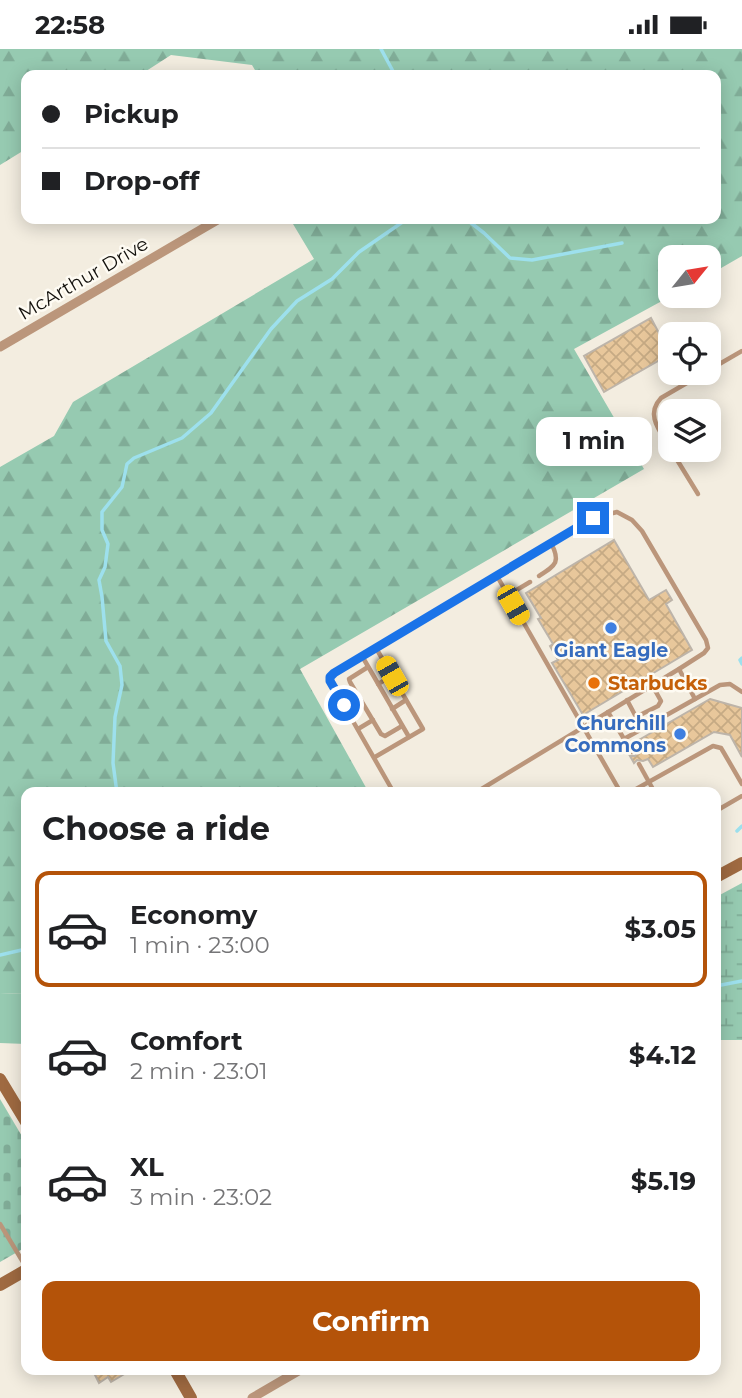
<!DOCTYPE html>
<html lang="en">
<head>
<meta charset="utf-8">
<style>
  body { margin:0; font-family:Montserrat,sans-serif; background:#f6f6f6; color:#202124; height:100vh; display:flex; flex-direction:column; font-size:26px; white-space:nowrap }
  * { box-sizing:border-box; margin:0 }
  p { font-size:23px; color:#757577 }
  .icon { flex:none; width:38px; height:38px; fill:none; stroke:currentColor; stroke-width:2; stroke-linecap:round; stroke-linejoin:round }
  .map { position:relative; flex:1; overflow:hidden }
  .panel { position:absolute; left:21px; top:738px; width:700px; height:588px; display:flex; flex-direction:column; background:#fff; border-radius:14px; box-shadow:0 4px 18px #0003 }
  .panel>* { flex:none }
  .guide { position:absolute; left:21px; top:21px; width:700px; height:154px; border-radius:14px; box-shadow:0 4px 18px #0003; display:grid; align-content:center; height:154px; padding:0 21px; background:#fff }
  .needle { width:46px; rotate:60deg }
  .controls { position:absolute; left:658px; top:196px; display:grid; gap:14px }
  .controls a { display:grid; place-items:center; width:63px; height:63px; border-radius:14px; background:#fff; box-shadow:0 4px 18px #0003; font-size:35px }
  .end { position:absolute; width:32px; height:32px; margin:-16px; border:9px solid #1a73e8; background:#fff; box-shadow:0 0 0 4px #fff }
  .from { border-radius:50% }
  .bubble { position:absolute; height:49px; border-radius:14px; background:#fff; box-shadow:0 4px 18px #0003; font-size:23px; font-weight:700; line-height:49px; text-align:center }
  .car { position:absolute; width:21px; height:42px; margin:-21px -10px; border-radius:9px; box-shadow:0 0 5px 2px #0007; background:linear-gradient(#f5c518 24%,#345 0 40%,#f5c518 0 76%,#345 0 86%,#f5c518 0) }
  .guide b { display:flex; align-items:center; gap:24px; height:66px; font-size:26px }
  .guide b+b { border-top:2px solid #e0e0e0 }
  .guide i { width:18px; height:18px; background:#202124 }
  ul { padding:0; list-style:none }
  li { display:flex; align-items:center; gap:21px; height:116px; margin:0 14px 10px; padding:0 7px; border:4px solid transparent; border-radius:14px }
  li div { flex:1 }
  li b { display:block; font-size:26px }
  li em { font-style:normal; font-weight:700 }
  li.on { border-color:#b45309 }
  li>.icon { width:63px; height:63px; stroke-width:1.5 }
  h2 { padding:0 21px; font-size:32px; line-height:84px }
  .primary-button { display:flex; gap:14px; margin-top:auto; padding:14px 21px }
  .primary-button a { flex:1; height:80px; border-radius:14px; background:#b45309; color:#fff; font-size:28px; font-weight:700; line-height:80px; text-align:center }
  .status { display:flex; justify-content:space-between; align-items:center; height:49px; padding:0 35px; background:#fff; direction:ltr }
  .status svg { height:19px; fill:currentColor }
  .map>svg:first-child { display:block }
</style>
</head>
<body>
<div class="status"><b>22:58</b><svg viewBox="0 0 49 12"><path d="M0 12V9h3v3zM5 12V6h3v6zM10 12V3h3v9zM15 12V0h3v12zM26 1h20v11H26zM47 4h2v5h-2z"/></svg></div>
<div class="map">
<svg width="742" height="1349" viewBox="0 0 742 1349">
  <defs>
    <pattern id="forest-firs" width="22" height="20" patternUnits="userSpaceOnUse" patternTransform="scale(1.75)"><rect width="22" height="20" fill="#96cab1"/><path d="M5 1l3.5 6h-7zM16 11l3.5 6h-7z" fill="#80ac97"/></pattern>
    <pattern id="wetland-marsh" width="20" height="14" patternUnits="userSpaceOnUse" patternTransform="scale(1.75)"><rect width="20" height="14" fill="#96cab1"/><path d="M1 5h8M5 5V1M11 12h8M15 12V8" fill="none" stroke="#80ac97"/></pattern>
    <pattern id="cemetery-stones" width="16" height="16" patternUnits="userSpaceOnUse" patternTransform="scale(1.75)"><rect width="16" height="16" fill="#96cab1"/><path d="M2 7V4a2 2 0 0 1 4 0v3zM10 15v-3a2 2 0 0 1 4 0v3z" fill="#80ac97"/></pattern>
    <pattern id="building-cross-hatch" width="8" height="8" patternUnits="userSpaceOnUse" patternTransform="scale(1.75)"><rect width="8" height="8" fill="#e8c79b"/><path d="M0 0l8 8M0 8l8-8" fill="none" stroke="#c6aa84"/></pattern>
  </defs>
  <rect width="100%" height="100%" fill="#f3ede0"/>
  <polygon fill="#96cab1" points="26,944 26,995 0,994 0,945"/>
  <polygon fill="url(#forest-firs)" points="0,0 742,0 742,207 709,226 709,208 670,208 671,247 574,300 644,420 300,620 369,744 26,744 26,944 0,945 0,418 54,387 73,353 314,210 290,170 716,170 716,26 258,26 252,16 171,6 140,26 26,26 26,100 0,116"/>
  <polygon fill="url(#wetland-marsh)" points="742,834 742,991 716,991 716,848"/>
  <polygon fill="url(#cemetery-stones)" points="0,1050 26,1094 26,1198 0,1213"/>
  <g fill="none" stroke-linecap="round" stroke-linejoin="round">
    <g stroke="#9de0ed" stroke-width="3.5">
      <polyline points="381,0 395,26"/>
      <polyline points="466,170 484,184 510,209 532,211 622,194"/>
      <polyline points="742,609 740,611 742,615"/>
      <polyline points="117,744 113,714 115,668 122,636 120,617 106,592 102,548 99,531 105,518 108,495 102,481 102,463 122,438 127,415 134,409 182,389 211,364 271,280 297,252 332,230 359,203 407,170"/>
      <polyline points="737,782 742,777"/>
      <polyline points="0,906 26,900"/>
      <polyline points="716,937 742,932"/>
    </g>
  </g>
  <g fill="url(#building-cross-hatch)" stroke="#bdb4a9" stroke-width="2">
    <polygon points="651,269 670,305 604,343 584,307"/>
    <polygon points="614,491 649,551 666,541 672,551 666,555 692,601 583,666 552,614 558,611 550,597 553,595 538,570 541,569 526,544"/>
    <polygon points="710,650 742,659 742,708 730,686 714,683 653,718 648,710 643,712 637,711 634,714 630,707 635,707 637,704 636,700 641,698 637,692"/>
    <polygon points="99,1321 131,1321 111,1333 108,1328 99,1334 94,1324"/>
  </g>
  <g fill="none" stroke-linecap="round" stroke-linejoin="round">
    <g stroke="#bb967b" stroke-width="4.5">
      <polyline points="709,321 742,302"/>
      <path d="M 670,399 C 660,382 645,366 661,349 L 704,324"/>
      <polyline points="671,401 698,445"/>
      <polyline points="497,527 621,744"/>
      <path d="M 539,527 C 556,516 561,513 551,494"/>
      <polyline points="508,546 530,533"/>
      <polyline points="362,607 409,688"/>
      <polyline points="368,618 349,630 350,633 381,685 385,687 402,677"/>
      <polyline points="679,620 695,650"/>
      <polyline points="378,635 392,627"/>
      <polyline points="627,651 635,666 638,667 658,657 661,652 652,636"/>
      <polyline points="344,656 358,648"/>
      <polyline points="392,660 406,651"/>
      <polyline points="608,663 624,690 720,636 730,635 742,643"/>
      <polyline points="358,680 373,671"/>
      <polyline points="624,690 632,703"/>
      <polyline points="375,708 423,680 376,599"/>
      <polyline points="639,715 655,744"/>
      <polyline points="394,744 330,632 330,628 593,469 617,463 632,471 642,482 706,591 708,599 704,604 679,620 475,744"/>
      <polyline points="629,744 713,697 721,699 724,704 742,735"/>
      <polyline points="716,762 742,747"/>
      <polyline points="0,1175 26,1218"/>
    </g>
    <g stroke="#bb967b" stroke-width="9">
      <polyline points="0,298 219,170"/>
      <polyline points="252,1349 300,1321"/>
    </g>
    <g stroke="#9f6a41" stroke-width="12">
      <polyline points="716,828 742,814"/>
      <polyline points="0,1030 26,1073"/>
      <polyline points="0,1236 26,1221"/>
      <polyline points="175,1321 191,1349"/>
    </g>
  </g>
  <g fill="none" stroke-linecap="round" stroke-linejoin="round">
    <polyline stroke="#1a73e8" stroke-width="9" points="344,656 330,632 330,628 334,624 593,469"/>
  </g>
  <g fill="#3f7fe0" stroke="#fefbf3" stroke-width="2.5">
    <circle cx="611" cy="579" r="7"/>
    <circle cx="680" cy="685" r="7"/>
  </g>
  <circle fill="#e8710a" stroke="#fefbf3" stroke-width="2.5" cx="594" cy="634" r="7"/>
  <g text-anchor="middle" stroke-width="5" stroke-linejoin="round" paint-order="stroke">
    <g font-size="19" fill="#12100c" stroke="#fefbf3">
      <text transform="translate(83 229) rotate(-30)" y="7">McArthur Drive</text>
    </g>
    <g font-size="19" font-weight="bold" fill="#366cbe" stroke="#fefbf3">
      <text x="611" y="608">Giant Eagle</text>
      <text x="666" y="681" text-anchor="end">Churchill<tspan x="666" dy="22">Commons</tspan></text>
    </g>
    <g font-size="19" font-weight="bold" fill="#c56008" stroke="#fefbf3" text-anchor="start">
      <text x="608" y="641">Starbucks</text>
    </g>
  </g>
</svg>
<div class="controls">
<a><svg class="needle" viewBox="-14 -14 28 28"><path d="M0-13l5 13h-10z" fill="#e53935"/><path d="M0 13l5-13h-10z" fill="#757577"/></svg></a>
<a><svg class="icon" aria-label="locate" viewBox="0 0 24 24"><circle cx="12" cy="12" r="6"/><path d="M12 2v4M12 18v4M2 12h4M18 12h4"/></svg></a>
<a><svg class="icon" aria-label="layers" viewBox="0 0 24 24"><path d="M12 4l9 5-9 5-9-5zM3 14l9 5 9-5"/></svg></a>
</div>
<i class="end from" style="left:344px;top:656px"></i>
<i class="end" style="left:593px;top:469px"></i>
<div class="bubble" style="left:536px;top:368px;width:116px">1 min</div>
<i class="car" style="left:513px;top:556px;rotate:150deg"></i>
<i class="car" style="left:392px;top:627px;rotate:330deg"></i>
<div class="guide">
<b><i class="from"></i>Pickup</b>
<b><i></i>Drop-off</b>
</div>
<section class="panel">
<h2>Choose a ride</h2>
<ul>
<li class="on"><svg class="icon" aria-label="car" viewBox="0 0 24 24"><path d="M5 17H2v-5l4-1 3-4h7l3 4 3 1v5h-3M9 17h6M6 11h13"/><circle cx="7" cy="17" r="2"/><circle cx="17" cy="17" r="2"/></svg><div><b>Economy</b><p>1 min · 23:00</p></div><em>$3.05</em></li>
<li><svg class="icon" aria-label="car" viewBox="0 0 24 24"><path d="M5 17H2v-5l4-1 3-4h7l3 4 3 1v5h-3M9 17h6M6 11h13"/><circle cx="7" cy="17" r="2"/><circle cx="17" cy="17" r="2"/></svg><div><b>Comfort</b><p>2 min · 23:01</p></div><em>$4.12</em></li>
<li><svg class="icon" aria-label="car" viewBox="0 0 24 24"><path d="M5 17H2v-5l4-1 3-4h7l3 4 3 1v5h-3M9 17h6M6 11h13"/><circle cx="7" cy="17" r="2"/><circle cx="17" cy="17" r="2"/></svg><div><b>XL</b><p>3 min · 23:02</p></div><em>$5.19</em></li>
</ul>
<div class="primary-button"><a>Confirm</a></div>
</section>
</div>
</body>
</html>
